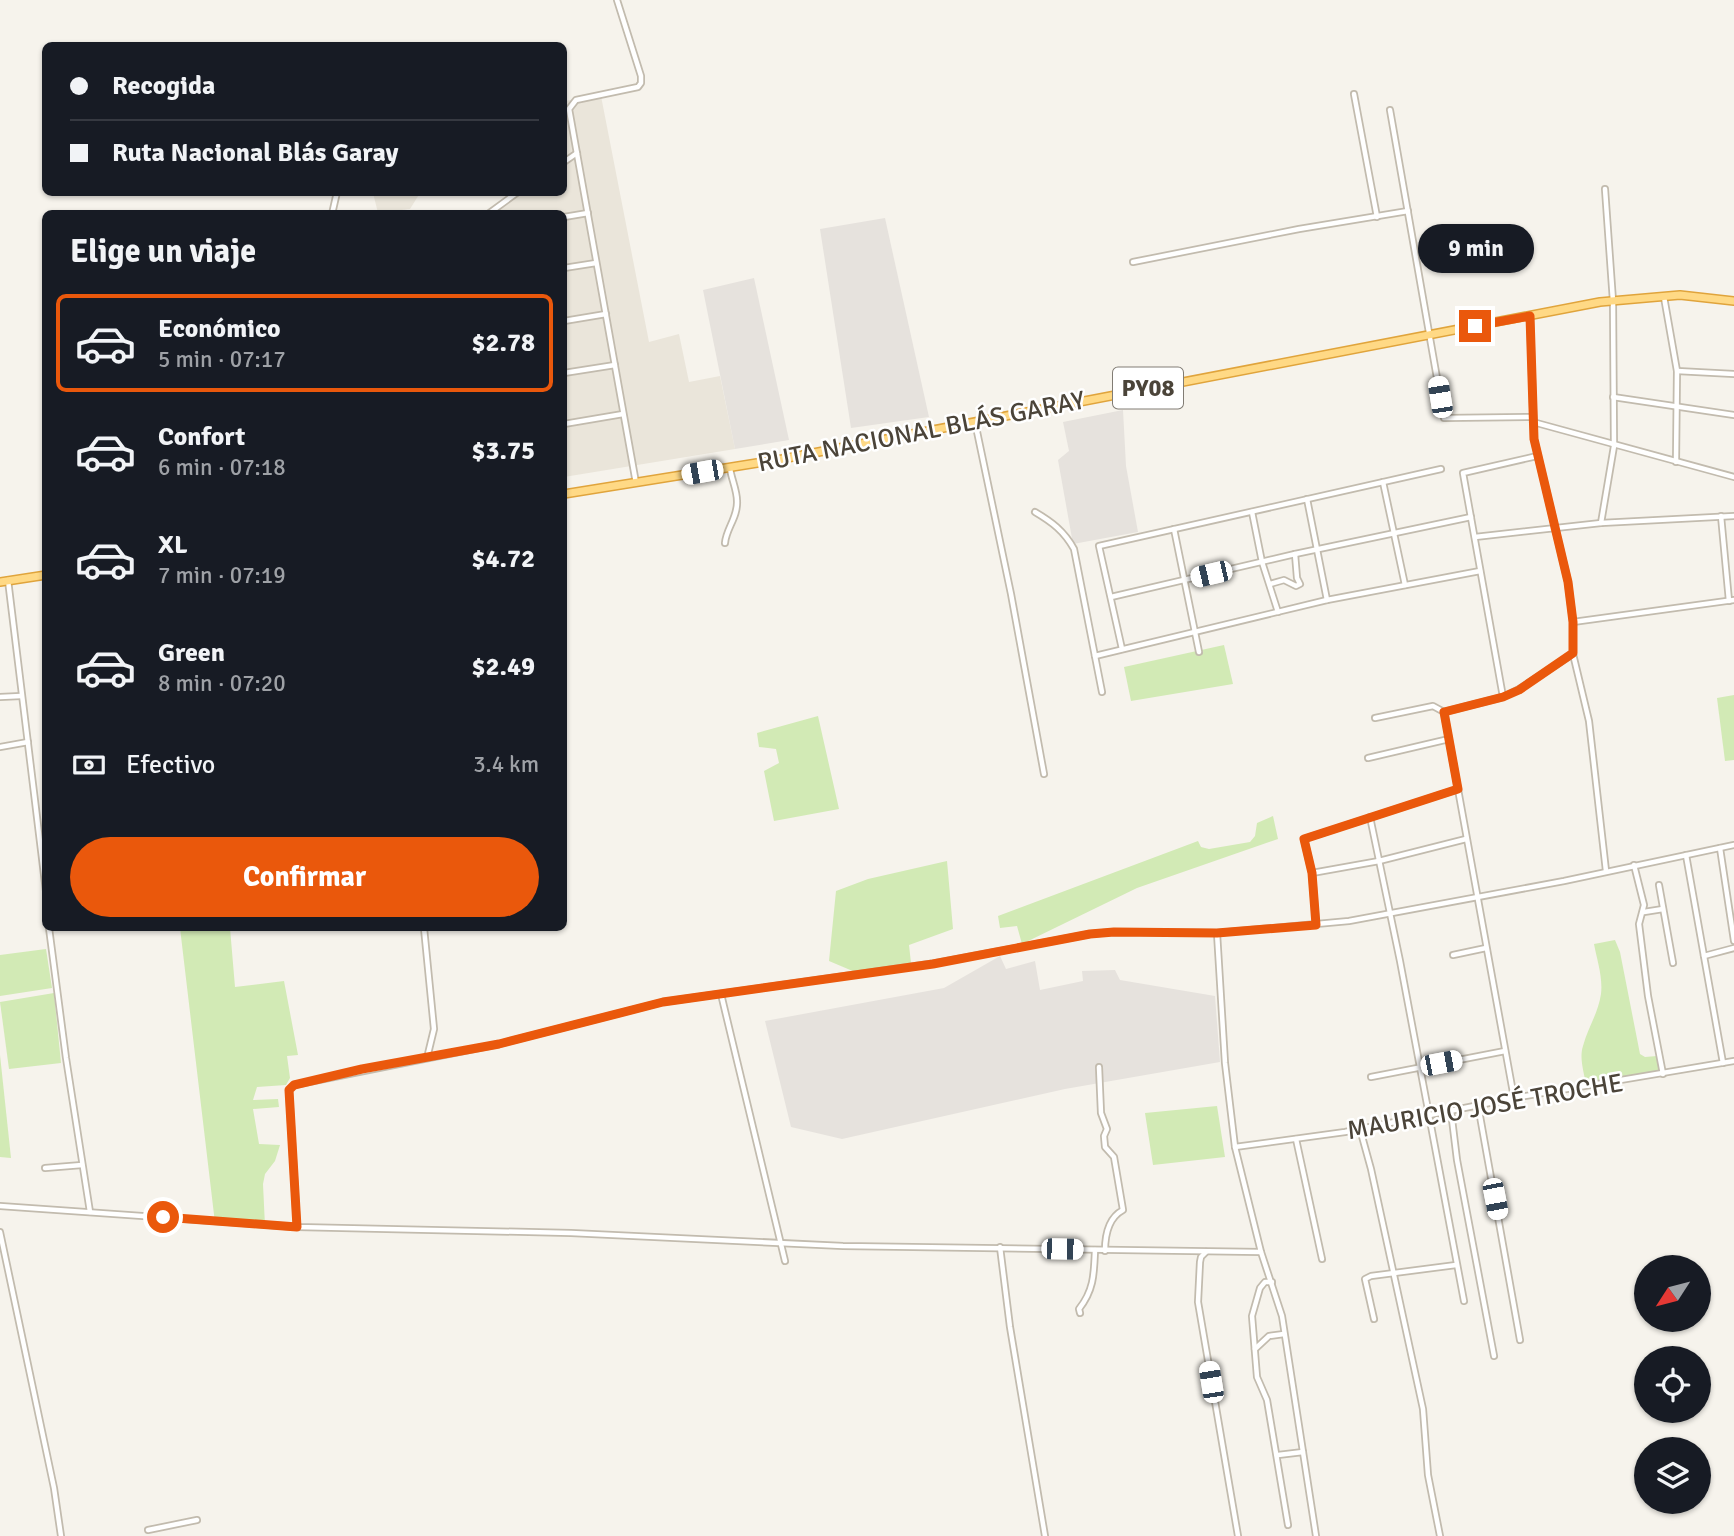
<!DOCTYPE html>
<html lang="es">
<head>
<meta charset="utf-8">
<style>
  body { margin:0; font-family:Signika,sans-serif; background:#242831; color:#f1f3f6; height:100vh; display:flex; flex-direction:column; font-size:26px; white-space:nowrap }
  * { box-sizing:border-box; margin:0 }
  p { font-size:23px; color:#9ea1a6 }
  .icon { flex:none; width:38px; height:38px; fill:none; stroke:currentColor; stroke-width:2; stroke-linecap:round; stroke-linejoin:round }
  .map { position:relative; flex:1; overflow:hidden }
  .sheet { position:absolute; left:42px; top:210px; width:525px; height:721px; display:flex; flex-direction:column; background:#171b24; border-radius:10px; box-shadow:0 2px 5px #0004 }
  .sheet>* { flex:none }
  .banner { position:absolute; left:42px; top:42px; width:525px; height:154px; border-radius:10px; box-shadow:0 2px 5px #0004; display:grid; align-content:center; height:154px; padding:0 28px; background:#171b24 }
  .needle { width:46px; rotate:234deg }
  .controls { position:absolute; left:1634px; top:1255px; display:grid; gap:14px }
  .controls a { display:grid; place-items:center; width:77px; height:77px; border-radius:50%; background:#171b24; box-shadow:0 2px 5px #0004; font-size:35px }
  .end { position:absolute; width:32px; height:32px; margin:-16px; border:9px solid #ea580c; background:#fff; box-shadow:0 0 0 4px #fff }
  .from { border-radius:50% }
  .bubble { position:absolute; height:49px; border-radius:24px; background:#171b24; box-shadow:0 2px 5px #0004; font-size:23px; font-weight:700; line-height:49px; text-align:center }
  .car { position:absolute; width:21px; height:42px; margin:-21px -10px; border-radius:9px; box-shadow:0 0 5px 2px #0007; background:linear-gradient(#fff 24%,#345 0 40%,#fff 0 76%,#345 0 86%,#fff 0) }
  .banner b { display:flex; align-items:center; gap:24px; height:66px; font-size:26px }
  .banner b+b { border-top:2px solid #363941 }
  .banner i { width:18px; height:18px; background:#f1f3f6 }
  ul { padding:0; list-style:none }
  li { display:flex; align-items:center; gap:21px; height:98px; margin:0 14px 10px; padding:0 14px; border:4px solid transparent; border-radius:10px }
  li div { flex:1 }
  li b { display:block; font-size:26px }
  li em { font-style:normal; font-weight:700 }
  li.on { border-color:#ea580c }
  li>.icon { width:63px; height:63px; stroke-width:1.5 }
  h2 { padding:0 28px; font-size:32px; line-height:84px }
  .pay { display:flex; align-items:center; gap:18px; height:77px; padding:0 28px; font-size:26px }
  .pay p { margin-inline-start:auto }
  .button { display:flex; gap:14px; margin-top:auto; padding:14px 28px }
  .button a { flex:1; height:80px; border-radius:42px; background:#ea580c; color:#fff; font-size:28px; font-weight:700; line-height:80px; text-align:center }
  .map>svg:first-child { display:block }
</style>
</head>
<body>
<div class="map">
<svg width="1734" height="1536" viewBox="0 0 1734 1536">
  <rect width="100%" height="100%" fill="#f6f3ec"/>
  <g fill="#eae5da">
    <polygon points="601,96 649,342 679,334 689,382 720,376 735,449 564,477 564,214 489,214 519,193 564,192 564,101"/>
    <polygon points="373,193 373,192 420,193 410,209 378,213"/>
  </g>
  <g fill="#e6e2dd">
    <polygon points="885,218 929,417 851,428 820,229"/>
    <polygon points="754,278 789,440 735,449 703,290"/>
    <polygon points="1123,410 1126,466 1138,532 1073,544 1058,460 1069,451 1063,422"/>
    <polygon points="1000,956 1006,969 1035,961 1040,990 1083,981 1082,971 1115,970 1120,980 1215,996 1220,1062 1065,1089 842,1139 791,1127 765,1021 944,988"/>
  </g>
  <g fill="#d2eab5">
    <polygon points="1224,645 1233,684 1131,701 1124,667"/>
    <polygon points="1734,695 1734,760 1725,761 1717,698"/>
    <polygon points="818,716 839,809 774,821 764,771 779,763 776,749 759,747 757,733"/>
    <polygon points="1273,816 1278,839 1137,888 1022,944 1017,926 1000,928 998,916 1198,841 1201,847 1209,849 1250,842 1255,836 1257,823"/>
    <polygon points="947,861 953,929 909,945 911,963 855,972 829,961 836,891 868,879"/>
    <polygon points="180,928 230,928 235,987 284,981 298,1055 287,1056 290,1078 286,1085 257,1087 253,1100 278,1099 279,1107 253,1109 259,1144 280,1145 275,1161 265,1174 263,1184 265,1226 215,1223"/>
    <path d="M 1615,940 L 1620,952 L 1640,1054 L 1645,1057 L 1657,1056 L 1659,1072 L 1586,1084 C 1584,1072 1579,1058 1583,1046 C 1588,1027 1598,1014 1601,994 C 1603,977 1597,960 1594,944 Z"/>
    <polygon points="46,949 52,988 0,996 0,955"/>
    <polygon points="54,993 61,1063 9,1069 0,1002"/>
    <polygon points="0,1055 11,1158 0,1157"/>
    <polygon points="1217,1106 1225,1157 1153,1165 1145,1113"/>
  </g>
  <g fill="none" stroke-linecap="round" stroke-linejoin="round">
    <g stroke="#c2bbae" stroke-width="8">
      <g id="minor">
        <polyline points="617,0 641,76 641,83 638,87 576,100 569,109 636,483"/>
        <polyline points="1354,94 1377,217"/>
        <polyline points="1390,110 1444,418 1532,417"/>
        <polyline points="564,162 577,153"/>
        <polyline points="332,214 337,192"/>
        <polyline points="488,214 518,192"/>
        <polyline points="564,217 588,213"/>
        <polyline points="1133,262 1299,229 1408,211"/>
        <polyline points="564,268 596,263"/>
        <polyline points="1664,297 1677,371 1676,462"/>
        <polyline points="1530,316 1534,439 1568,582 1573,622 1573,654 1589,721 1606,871"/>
        <polyline points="564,321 606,314"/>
        <polyline points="1677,371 1734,374"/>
        <polyline points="564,373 615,365"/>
        <polyline points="1613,397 1734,415"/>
        <polyline points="975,422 1011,594 1044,774"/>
        <polyline points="1533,422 1734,477"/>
        <polyline points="564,424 623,414"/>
        <polyline points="1383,482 1405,585"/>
        <polyline points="1307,499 1327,600"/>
        <path d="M 1035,512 C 1052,522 1064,531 1074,549 L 1102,692"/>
        <polyline points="1252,512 1262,562 1278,612"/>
        <polyline points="1721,516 1729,601"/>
        <polyline points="1601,523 1614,446 1613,301 1605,189"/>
        <polyline points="1174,529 1199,652"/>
        <polyline points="1475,537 1601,523 1734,516"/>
        <path d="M 725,543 C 726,529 738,517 737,501 C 737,490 731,478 730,468"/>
        <polyline points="8,580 46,891"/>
        <polyline points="1270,584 1284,580 1296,586 1300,584 1297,578 1295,554"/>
        <polyline points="1111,597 1295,554 1471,517"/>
        <polyline points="1573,622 1734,600"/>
        <polyline points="1122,649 1099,546 1441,469"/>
        <polyline points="1095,656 1327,600 1480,571"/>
        <polyline points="0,697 21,696"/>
        <polyline points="1503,697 1463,473 1537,456"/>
        <polyline points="1375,718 1433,706 1444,712"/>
        <polyline points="0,747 28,742"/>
        <polyline points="1368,758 1449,739"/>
        <polyline points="1370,817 1400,961 1464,1301"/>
        <polyline points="1720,848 1734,941"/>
        <polyline points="1686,855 1723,1063"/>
        <polyline points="1634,865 1644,905 1639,924 1648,996 1663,1074"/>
        <polyline points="1312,873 1379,861 1466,839"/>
        <polyline points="1659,885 1673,963"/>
        <polyline points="1644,912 1663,909"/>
        <polyline points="1316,924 1312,873 1304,839 1458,789"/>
        <polyline points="49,928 66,1058 90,1212"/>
        <polyline points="424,928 434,1029 427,1058"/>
        <polyline points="1453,955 1486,948"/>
        <polyline points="1704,956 1734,948"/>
        <polyline points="721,994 785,1261"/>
        <path d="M 1099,1067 L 1101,1113 L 1107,1129 L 1104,1136 L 1105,1147 L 1114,1157 L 1123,1210 C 1108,1218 1105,1235 1105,1251"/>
        <polyline points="1371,1077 1505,1051"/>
        <polyline points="1514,1098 1444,712 1503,697 1519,689 1573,654"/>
        <polyline points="1478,1105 1520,1340"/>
        <polyline points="1451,1111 1457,1160 1494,1356"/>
        <polyline points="1360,1129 1371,1169 1423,1409 1428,1475 1440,1536"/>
        <polyline points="1296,1139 1322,1259"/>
        <polyline points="1235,1147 1345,1132 1514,1098 1734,1061"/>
        <polyline points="45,1168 82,1165"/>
        <polyline points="0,1206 297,1227 571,1233 843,1246 1261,1252 1235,1147 1225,1063 1217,933"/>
        <polyline points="297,1227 289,1090 294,1085 499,1044 663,1002 936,963 1090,934 1113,932 1217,933 1349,921 1564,881 1734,845"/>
        <polyline points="0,1232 54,1488 61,1536"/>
        <polyline points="1000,1247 1010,1327 1045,1536"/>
        <polyline points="1206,1252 1201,1257 1200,1262 1198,1302 1238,1536"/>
        <polyline points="1261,1252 1282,1316 1316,1536"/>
        <polyline points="1272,1282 1265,1282 1260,1288 1252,1316 1257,1377 1267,1400 1288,1525"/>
        <path d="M 1080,1313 L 1079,1309 C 1094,1290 1094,1274 1095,1250"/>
        <polyline points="1374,1319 1365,1279 1371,1276 1456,1265"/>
        <polyline points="1255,1349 1269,1336 1284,1334"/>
        <polyline points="1278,1455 1303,1452"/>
        <polyline points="148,1530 197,1520"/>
      </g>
    </g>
    <g stroke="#e0a43c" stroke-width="10">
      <g id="trunk">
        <polyline points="564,494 782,459 1600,302 1680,295 1734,301"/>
        <polyline points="0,582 46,575"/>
      </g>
    </g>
    <use href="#minor" stroke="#fff" stroke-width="4.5"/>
    <use href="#trunk" stroke="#ffd985" stroke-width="7"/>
  </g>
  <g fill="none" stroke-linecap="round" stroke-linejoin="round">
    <polyline stroke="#ea580c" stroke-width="9" points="163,1217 297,1227 289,1090 294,1085 362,1069 499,1044 663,1002 933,964 1090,934 1114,932 1217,933 1316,925 1312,873 1304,839 1458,789 1444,712 1503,697 1519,690 1573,653 1573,622 1568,582 1534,439 1530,316 1475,326"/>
  </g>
  <g text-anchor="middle" stroke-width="5" stroke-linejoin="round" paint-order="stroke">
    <rect fill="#fff" stroke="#817c74" stroke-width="2" x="1113" y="367.5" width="70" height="41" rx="5"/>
    <g font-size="24" font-weight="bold" fill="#4b4439">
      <text x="1148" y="396">PY08</text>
    </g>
    <g font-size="26" fill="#4b4439" stroke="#fff">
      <text transform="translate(921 431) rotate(-11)" y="9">RUTA NACIONAL BLÁS GARAY</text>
      <text transform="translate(1485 1106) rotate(-10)" y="9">MAURICIO JOSÉ TROCHE</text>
    </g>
  </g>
</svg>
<div class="controls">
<a><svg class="needle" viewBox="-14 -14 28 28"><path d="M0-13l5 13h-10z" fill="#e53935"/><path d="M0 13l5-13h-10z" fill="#9ea1a6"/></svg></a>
<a><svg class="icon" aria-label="locate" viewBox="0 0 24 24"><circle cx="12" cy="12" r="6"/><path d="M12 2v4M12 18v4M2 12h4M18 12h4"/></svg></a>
<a><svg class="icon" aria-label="layers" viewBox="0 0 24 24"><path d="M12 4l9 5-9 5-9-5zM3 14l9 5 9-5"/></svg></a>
</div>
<i class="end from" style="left:163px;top:1217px"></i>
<i class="end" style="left:1475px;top:326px"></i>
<div class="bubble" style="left:1418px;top:224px;width:116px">9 min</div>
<i class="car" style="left:1440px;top:397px;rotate:351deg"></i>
<i class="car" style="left:702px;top:472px;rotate:260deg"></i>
<i class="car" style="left:1211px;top:574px;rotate:257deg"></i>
<i class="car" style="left:1441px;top:1063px;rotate:79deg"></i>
<i class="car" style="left:1495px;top:1199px;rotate:169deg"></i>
<i class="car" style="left:1062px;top:1249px;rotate:91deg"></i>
<i class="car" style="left:1211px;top:1382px;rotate:351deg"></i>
<div class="banner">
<b><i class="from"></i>Recogida</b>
<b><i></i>Ruta Nacional Blás Garay</b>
</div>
<section class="sheet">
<h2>Elige un viaje</h2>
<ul>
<li class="on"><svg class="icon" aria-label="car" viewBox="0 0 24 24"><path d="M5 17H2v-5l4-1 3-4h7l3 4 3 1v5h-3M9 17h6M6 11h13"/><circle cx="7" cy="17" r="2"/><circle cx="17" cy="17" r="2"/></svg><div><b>Económico</b><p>5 min · 07:17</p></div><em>$2.78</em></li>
<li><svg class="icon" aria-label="car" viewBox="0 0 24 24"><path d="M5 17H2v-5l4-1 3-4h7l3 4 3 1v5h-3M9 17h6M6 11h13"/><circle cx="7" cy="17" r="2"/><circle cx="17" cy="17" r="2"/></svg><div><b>Confort</b><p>6 min · 07:18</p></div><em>$3.75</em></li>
<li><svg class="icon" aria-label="car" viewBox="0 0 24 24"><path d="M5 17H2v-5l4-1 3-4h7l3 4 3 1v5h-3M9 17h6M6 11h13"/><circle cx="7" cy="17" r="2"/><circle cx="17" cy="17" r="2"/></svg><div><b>XL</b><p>7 min · 07:19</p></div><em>$4.72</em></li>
<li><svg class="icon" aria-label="car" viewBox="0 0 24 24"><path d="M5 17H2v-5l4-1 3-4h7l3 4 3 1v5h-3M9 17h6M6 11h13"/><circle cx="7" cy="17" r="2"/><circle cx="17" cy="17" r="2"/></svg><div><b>Green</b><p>8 min · 07:20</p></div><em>$2.49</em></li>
</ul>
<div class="pay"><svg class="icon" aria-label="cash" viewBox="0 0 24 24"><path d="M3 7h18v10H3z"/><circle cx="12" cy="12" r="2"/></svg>Efectivo<p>3.4 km</p></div>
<div class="button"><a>Confirmar</a></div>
</section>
</div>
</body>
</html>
